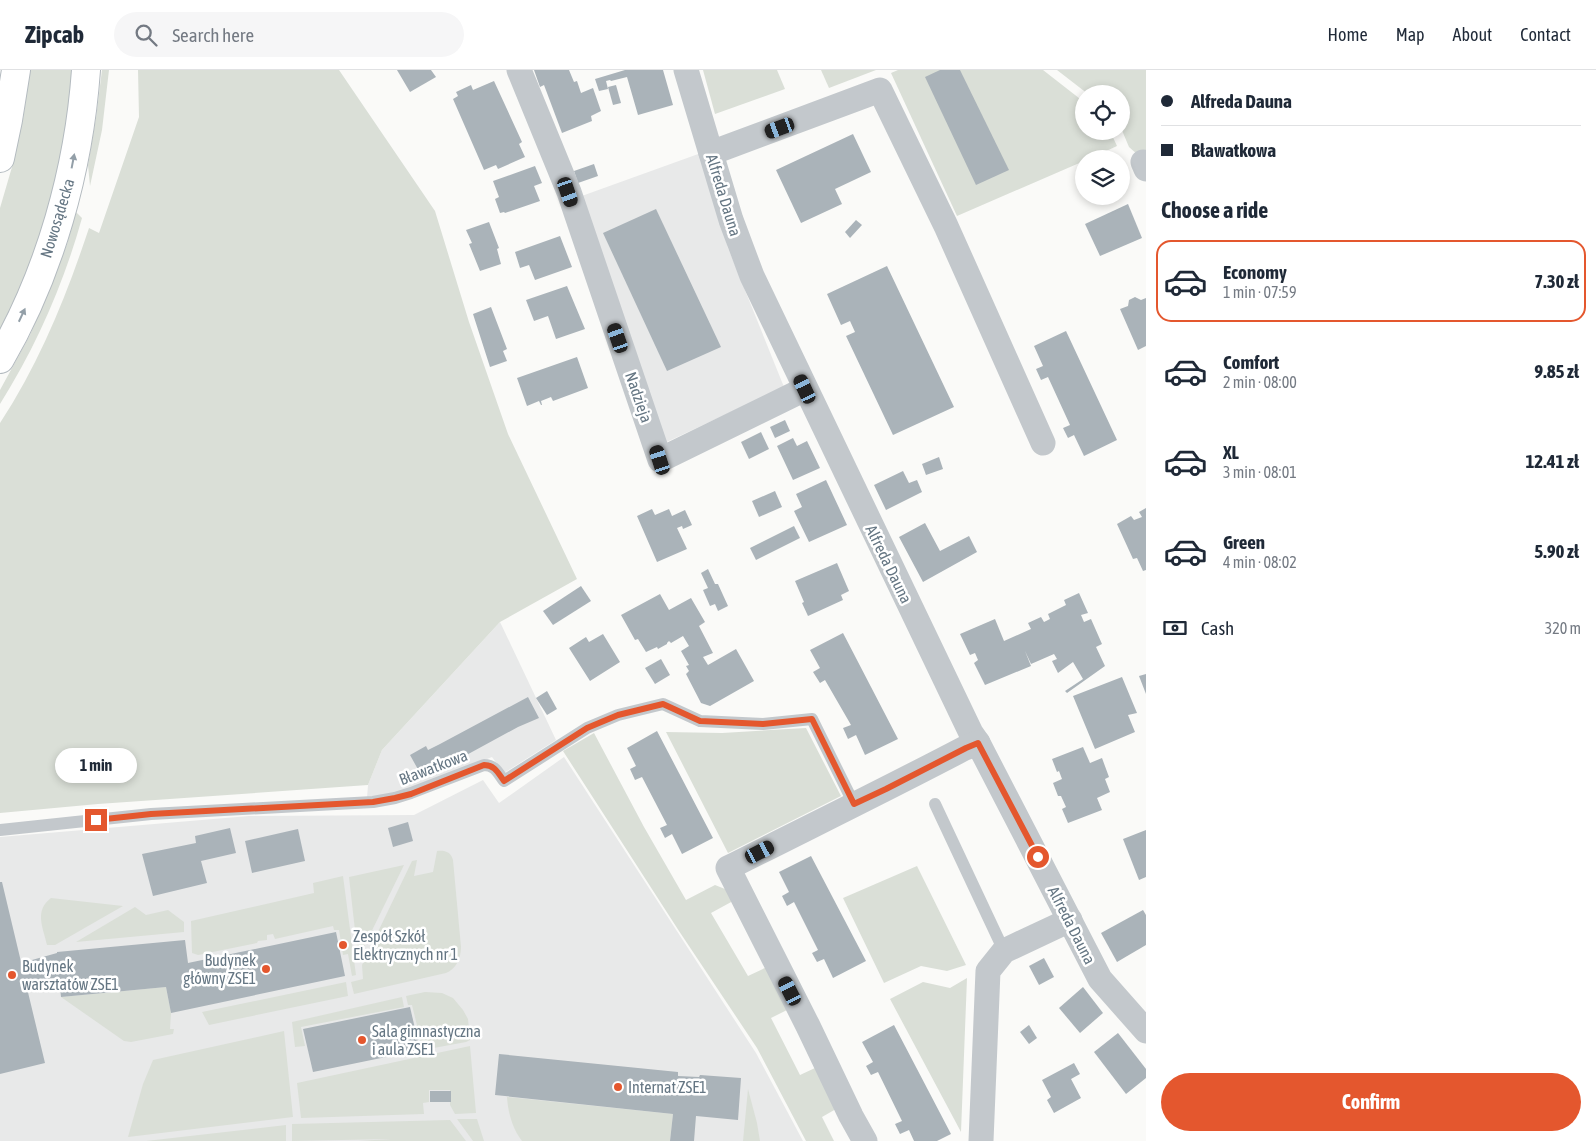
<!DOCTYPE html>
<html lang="en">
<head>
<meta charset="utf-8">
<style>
  body { margin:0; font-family:"Asap Condensed",sans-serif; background:#f6f6f7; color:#1f2937; height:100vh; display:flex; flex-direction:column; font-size:19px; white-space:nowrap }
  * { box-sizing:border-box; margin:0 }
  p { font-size:16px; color:#747a83 }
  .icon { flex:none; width:28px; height:28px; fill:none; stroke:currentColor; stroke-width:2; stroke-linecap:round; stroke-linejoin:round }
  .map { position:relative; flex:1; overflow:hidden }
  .sheet { display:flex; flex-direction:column; background:#fff; width:450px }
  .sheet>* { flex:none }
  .guide { display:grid; align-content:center; height:110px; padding:0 15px; background:#fff }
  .tools { position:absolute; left:1075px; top:15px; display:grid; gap:10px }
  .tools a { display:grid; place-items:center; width:55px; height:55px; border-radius:50%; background:#fff; box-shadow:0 2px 8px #0003; font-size:25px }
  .end { position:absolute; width:22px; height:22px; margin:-11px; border:6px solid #e4572e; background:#fff; box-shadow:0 0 0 2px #fff }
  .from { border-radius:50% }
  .bubble { position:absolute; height:35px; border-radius:18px; background:#fff; box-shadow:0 2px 8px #0003; font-size:16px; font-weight:700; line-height:35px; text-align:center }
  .car { position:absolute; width:15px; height:30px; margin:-15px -8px; border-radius:6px; box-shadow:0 0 4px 1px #0007; background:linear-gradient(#222 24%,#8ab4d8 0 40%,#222 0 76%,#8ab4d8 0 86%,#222 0) }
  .guide b { display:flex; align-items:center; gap:18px; height:48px; font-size:19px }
  .guide b+b { border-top:1px solid #e0e1e3 }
  .guide i { width:12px; height:12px; background:#1f2937 }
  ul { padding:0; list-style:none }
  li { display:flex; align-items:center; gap:15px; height:82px; margin:0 10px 8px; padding:0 5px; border:2px solid transparent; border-radius:15px }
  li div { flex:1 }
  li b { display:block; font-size:19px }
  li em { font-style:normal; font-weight:700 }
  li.current { border-color:#e4572e }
  li>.icon { width:45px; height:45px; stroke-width:1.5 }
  h2 { padding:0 15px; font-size:22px; line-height:60px }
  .pay { display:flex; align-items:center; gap:12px; height:55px; padding:0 15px; font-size:19px }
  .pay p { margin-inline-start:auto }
  .action { display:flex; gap:10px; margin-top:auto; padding:10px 15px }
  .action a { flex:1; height:58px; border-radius:30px; background:#e4572e; color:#fff; font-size:20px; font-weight:700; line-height:58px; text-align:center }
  header { display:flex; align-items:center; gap:30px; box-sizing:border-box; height:70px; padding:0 25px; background:#fff; border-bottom:1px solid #e0e1e3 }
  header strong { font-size:24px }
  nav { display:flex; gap:28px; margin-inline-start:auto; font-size:18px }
  .search { width:350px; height:45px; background:#f6f6f7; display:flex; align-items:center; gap:12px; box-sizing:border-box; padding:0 18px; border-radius:28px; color:#747a83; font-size:19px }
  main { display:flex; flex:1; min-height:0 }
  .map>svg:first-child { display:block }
</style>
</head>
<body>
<header>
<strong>Zipcab</strong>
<div class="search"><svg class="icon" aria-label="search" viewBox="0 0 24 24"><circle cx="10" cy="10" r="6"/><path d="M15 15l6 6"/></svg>Search here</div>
<nav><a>Home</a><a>Map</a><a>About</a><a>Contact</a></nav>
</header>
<main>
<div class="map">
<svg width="1146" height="1071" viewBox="0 0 1146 1071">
  <rect width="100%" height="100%" fill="#fafaf8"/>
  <g fill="#e8e9e9">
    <polygon points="701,83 728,178 784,317 656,377 579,127"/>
    <polygon points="500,552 556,670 504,703 492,687 397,725 367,728 368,715 382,680"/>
    <polygon points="564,687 756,983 803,1071 0,1071 0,767 249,746 414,745 483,710 499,733"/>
  </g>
  <g fill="#dadfd7">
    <path d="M 30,0 L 72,0 C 65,90 42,181 0,261 L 0,138 L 12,97 L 23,49 Z"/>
    <polygon points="102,0 109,0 102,60 90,116 88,95 96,48"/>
    <path d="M 138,0 L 339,0 L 435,141 L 469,252 L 508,364 L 577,509 L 500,552 L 382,680 L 368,715 L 98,734 L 0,743 L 0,353 C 40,292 66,227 89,158 L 99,163 L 139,47 Z"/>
    <polygon points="703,0 777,0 785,19 715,44"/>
    <polygon points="821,0 876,0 829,18"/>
    <polygon points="898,0 1043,0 1084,32 1084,61 1110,61 1117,76 1089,89 1084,89 1084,91 957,146 891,3"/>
    <polygon points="1057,0 1146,0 1146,92 1129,77 1121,58 1121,24 1088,24"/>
    <path d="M 76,142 L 82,148 C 64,213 36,277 0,334 L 0,320 L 30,265 L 44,232 L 67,174 Z"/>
    <polygon points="806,658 841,726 728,783 666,662 722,663"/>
    <polygon points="594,663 644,757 686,830 715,815 725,819 733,831 711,843 748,906 767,897 787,940 771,948 800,1005 815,998 836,1039 822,1047 834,1071 806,1071 757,978 679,861 563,681"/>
    <path d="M 437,781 C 445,780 451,782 453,790 L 461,877 C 461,888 456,899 446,903 L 354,924 L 351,912 L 363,909 L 362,895 L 412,791 L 417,790 L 414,806 L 433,802 Z"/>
    <polygon points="404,795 361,883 358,887 349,807"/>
    <polygon points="917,796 966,895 947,901 921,896 884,913 843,828"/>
    <polygon points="343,806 356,905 352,906 348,884 343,885 339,860 334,860 333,856 275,869 273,864 267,865 267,870 258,871 257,873 198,885 192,883 191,851 314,823 313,813"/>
    <path d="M 51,828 L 123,836 L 55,875 L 47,875 C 43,857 34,841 51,828 Z"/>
    <polygon points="135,837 146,845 168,840 184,852 184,862 76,872"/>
    <polygon points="967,908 961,1062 890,929 923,912 950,918"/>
    <polygon points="346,912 348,926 209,955 202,942"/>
    <polygon points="166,917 171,943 170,959 174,959 173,964 131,972 124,971 61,927"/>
    <polygon points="425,922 442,923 453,928 463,940 468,949 470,970 466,972 423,980 412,935 408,935 406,926"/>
    <polygon points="402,927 404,937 301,957 305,976 295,977 292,952"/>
    <polygon points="284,961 293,1047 128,1067 143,1014 153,990"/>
    <polygon points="470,976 476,1043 455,1044 450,1035 450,1020 429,1020 429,1032 423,1033 424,1044 301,1048 297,1013"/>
    <polygon points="748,1019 757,1053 760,1071 743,1071"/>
    <path d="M 507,1027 L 673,1044 L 670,1071 L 522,1071 C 512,1058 508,1042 507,1027 Z"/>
    <polygon points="457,1049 477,1049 484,1071 473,1071"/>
    <polygon points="450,1050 466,1071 358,1071 391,1069 292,1071 292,1054"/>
    <polygon points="286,1055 286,1071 146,1071"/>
  </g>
  <g fill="#aab3b9">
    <polygon points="397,0 431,0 436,7 410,22"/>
    <polygon points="534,0 569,0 574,12 577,11 581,23 593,18 601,41 591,46 592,51 562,63 544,15 540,17"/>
    <polygon points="625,0 663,0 673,35 638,45 627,7 611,11 610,10 606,11 608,19 599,21 595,9"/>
    <polygon points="940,0 960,0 1009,100 976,115 925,7"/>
    <polygon points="494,11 522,72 519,74 525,87 498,99 496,95 484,100 453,29 458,26 456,22 471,15 473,20"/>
    <polygon points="616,15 621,33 613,35 608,17"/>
    <polygon points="853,64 871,102 835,119 842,134 801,153 776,100"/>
    <polygon points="594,94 598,106 578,113 574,101"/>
    <polygon points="535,96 542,113 534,116 540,131 505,143 504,142 500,143 495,129 499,127 493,111"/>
    <polygon points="1128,134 1142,168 1100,186 1085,154"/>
    <polygon points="656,139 721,277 667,301 603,163"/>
    <polygon points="856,150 862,155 850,168 845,162"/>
    <polygon points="489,152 499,178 497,179 501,194 480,201 469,174 472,173 466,160"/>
    <polygon points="560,166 572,197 535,210 529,195 520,198 515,182"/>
    <polygon points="887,196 954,337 893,365 846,266 855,262 850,251 841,255 827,224"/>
    <polygon points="567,216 585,259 556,269 548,246 534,251 526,230"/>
    <polygon points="1135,227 1141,230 1146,228 1146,276 1138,280 1120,239 1128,236 1129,230"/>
    <polygon points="491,237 507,279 503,281 507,291 490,297 473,244"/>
    <polygon points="1066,261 1117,370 1084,386 1074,365 1068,368 1063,358 1070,355 1048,307 1041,310 1036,299 1043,296 1034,276"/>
    <polygon points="577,287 588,318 553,331 551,327 541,331 542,335 541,335 539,331 527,336 517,308"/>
    <polygon points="785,350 790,361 775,368 770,357"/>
    <polygon points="761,362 769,379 749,389 741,372"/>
    <polygon points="793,368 797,376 807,371 820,398 793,410 777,376"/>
    <polygon points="939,387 943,399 926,405 922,394"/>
    <polygon points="903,401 909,413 917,410 922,422 886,440 874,415"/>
    <polygon points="826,410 847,455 809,472 794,441 802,437 796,424"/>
    <polygon points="775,421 782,437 759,447 752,431"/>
    <polygon points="1146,438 1146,500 1143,501 1137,488 1133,489 1117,454 1131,446 1134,450 1142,447 1139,442"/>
    <polygon points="652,439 655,445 669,439 672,446 685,440 692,455 683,459 682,456 677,458 687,479 657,492 637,446"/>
    <polygon points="925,453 940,481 969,466 977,482 923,512 899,467"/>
    <polygon points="794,456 800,468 756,490 750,478"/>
    <polygon points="837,493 849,521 841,525 843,530 808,546 802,533 804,532 795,511"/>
    <polygon points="708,499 715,514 718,514 728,536 718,541 715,534 710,536 703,520 708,518 701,503"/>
    <polygon points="581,516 591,531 553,555 543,541"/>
    <polygon points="1079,523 1088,543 1081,545 1084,552 1091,549 1102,574 1096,577 1105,596 1067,623 1065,621 1083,609 1073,592 1058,603 1052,591 1057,589 1054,584 1031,594 1025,581 1031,596 985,615 974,593 978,590 975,583 970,585 960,564 995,549 1004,571 1031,559 1028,553 1041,547 1044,552 1050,549 1048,544 1066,535 1064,530"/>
    <polygon points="660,524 669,540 691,528 705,552 699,556 713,583 703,587 708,595 736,579 754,611 710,636 701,633 686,604 689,601 686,596 689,595 681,581 689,576 683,566 671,573 669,571 667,573 667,574 658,579 657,577 646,582 638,569 635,570 621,545"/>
    <polygon points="843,563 898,669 865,685 856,665 848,669 843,658 851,655 825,610 820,613 813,602 820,598 810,580"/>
    <polygon points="603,564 620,592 590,611 569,578 586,567 589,572"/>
    <polygon points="661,589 670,605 655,614 645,598"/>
    <polygon points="1146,604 1146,624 1139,606"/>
    <polygon points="1122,607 1137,643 1128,645 1135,662 1095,679 1073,626"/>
    <polygon points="547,621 557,639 547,645 536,628"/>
    <polygon points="528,627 539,648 518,657 439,700 436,695 420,703 410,685 426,676 428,680 440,674"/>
    <polygon points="657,661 713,768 682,784 672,764 665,768 660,758 667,755 642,707 635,710 630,699 636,696 627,678"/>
    <polygon points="1083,677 1090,693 1102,688 1109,707 1105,709 1110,722 1097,728 1102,740 1068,753 1062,739 1066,737 1061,726 1058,726 1053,713 1062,709 1059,701 1057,702 1052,689"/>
    <polygon points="408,752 413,771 393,777 388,758"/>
    <polygon points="230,758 236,783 201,791 207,813 153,826 142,784 196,773 195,766"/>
    <polygon points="298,759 305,791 252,803 245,771"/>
    <polygon points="1146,760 1146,807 1139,810 1123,769"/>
    <polygon points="811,786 866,891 833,908 824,889 817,892 812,883 818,880 794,832 787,836 782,826 789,822 779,802"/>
    <polygon points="0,812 2,812 22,896 33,893 32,890 57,883 57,882 185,870 188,893 336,862 345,906 171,943 166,917 61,927 59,907 26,914 45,993 0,1004"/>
    <polygon points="1143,840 1146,845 1146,875 1117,892 1101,863"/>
    <polygon points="1044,888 1054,907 1039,915 1029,896"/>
    <polygon points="1083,917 1103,943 1080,963 1059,938"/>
    <polygon points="410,937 420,980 313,1002 303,959"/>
    <polygon points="894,955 951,1064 937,1071 914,1071 909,1060 900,1064 895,1054 902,1051 878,1002 871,1005 866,996 873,992 862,972"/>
    <polygon points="1029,955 1037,968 1029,974 1020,962"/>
    <polygon points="1118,963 1146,999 1146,1008 1126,1024 1094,982"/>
    <polygon points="499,984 678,1002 678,1006 699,1007 700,1005 741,1008 738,1050 696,1046 694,1071 670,1071 673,1044 495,1025"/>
    <polygon points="1074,993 1080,1004 1071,1009 1081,1028 1054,1043 1047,1030 1051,1027 1042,1010"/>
    <rect x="430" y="1021" width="21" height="11"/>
  </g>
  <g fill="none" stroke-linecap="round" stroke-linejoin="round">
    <g stroke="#b3babf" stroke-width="30">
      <g id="secondary">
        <polyline points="0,88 8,50 16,0"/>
        <path d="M 0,289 C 50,203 79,99 86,0"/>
      </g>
    </g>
    <g stroke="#c3c8cc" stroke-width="12">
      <polyline points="935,734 1004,881"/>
      <path d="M 0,760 L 151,744 L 373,732 L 395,728 L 411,723 L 484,695 C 495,695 498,703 504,711 L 587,658 L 618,645 L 663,634 L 700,651 L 763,654 L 812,649 L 854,734"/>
    </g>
    <g stroke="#c3c8cc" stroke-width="25">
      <polyline points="519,0 569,122 660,390 805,319"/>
      <polyline points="686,0 731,150 752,206 971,663 978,673 1100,909 1146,961"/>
      <polyline points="711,83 880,20 946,156 1043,373"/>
      <polyline points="1143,92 1146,99"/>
      <path d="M 865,1071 L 851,1046 L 808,956 L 728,798 C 807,758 887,719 965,678 L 978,673"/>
      <polyline points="981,1071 988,901 1004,881 1070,850"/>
    </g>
    <use href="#secondary" stroke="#fff" stroke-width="28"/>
  </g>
  <defs><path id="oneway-solid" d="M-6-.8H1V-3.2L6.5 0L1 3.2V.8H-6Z" transform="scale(1.25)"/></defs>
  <g fill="#939fa8">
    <use href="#oneway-solid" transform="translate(73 91) rotate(-79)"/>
    <use href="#oneway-solid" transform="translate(22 245) rotate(-65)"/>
  </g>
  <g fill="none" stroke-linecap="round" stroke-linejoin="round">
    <path stroke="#e4572e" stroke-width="6" d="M 96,750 L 151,744 L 373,732 L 395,728 L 411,724 L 484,695 C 495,695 498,703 504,711 L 587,658 L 618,645 L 663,634 L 700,651 L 763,654 L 812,649 L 854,734 L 886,719 L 966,678 L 978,673 L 1038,787"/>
  </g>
  <g fill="#e4572e" stroke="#fff" stroke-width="2">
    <circle cx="343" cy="875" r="5"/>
    <circle cx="266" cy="899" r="5"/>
    <circle cx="12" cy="905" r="5"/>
    <circle cx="362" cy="970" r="5"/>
    <circle cx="618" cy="1017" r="5"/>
  </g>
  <g text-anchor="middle" stroke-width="5" stroke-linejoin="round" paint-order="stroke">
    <g font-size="16" fill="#657683" stroke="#fff">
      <text transform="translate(724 125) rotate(73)" y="6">Alfreda Dauna</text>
      <text transform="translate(57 148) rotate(-73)" y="6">Nowosądecka</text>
      <text transform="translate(639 327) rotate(71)" y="6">Nadzieja</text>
      <text transform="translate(889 494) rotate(64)" y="6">Alfreda Dauna</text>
      <text transform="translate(433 697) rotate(-21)" y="6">Bławatkowa</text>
      <text transform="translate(1072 855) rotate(63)" y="6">Alfreda Dauna</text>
    </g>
    <g font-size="16" fill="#657683" stroke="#fff" text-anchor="start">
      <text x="353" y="872">Zespół Szkół<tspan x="353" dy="18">Elektrycznych nr 1</tspan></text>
      <text x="256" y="896" text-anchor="end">Budynek<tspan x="256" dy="18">główny ZSE1</tspan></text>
      <text x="22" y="902">Budynek<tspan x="22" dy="18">warsztatów ZSE1</tspan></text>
      <text x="372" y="967">Sala gimnastyczna<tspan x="372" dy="18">i aula ZSE1</tspan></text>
      <text x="628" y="1023">Internat ZSE1</text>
    </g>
  </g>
</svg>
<div class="tools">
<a><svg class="icon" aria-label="locate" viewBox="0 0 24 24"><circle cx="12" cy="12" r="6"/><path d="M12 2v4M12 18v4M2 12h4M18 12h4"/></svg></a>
<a><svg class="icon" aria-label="layers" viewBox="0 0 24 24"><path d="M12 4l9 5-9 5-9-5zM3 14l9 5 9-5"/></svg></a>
</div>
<i class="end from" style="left:1038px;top:787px"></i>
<i class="end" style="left:96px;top:750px"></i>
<div class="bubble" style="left:55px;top:678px;width:82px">1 min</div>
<i class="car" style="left:780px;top:58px;rotate:250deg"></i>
<i class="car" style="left:568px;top:122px;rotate:161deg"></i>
<i class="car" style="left:618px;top:268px;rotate:341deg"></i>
<i class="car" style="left:805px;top:319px;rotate:335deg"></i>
<i class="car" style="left:660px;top:390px;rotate:342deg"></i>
<i class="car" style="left:760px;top:782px;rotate:63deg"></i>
<i class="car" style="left:790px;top:921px;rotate:333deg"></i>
</div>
<section class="sheet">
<div class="guide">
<b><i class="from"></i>Alfreda Dauna</b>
<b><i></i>Bławatkowa</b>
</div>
<h2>Choose a ride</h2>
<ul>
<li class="current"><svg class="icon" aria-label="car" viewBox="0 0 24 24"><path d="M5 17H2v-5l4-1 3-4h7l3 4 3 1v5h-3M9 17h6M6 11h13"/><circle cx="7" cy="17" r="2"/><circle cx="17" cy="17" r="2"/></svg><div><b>Economy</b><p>1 min · 07:59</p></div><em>7.30 zł</em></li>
<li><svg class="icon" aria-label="car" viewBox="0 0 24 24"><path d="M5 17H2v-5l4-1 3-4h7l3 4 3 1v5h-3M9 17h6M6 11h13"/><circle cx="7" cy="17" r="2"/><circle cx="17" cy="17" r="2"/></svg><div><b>Comfort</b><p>2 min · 08:00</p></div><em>9.85 zł</em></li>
<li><svg class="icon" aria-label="car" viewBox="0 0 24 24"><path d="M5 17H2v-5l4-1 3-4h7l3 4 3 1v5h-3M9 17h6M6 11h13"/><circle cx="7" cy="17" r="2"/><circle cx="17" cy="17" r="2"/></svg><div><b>XL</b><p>3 min · 08:01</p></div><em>12.41 zł</em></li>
<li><svg class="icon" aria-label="car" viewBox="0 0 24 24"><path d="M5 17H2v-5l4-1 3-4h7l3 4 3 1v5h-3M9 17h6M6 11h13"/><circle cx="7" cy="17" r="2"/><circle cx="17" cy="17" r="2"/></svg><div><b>Green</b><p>4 min · 08:02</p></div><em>5.90 zł</em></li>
</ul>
<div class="pay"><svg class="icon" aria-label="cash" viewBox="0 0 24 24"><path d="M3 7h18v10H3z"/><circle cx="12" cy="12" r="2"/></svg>Cash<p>320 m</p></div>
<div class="action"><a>Confirm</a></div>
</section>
</main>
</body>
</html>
